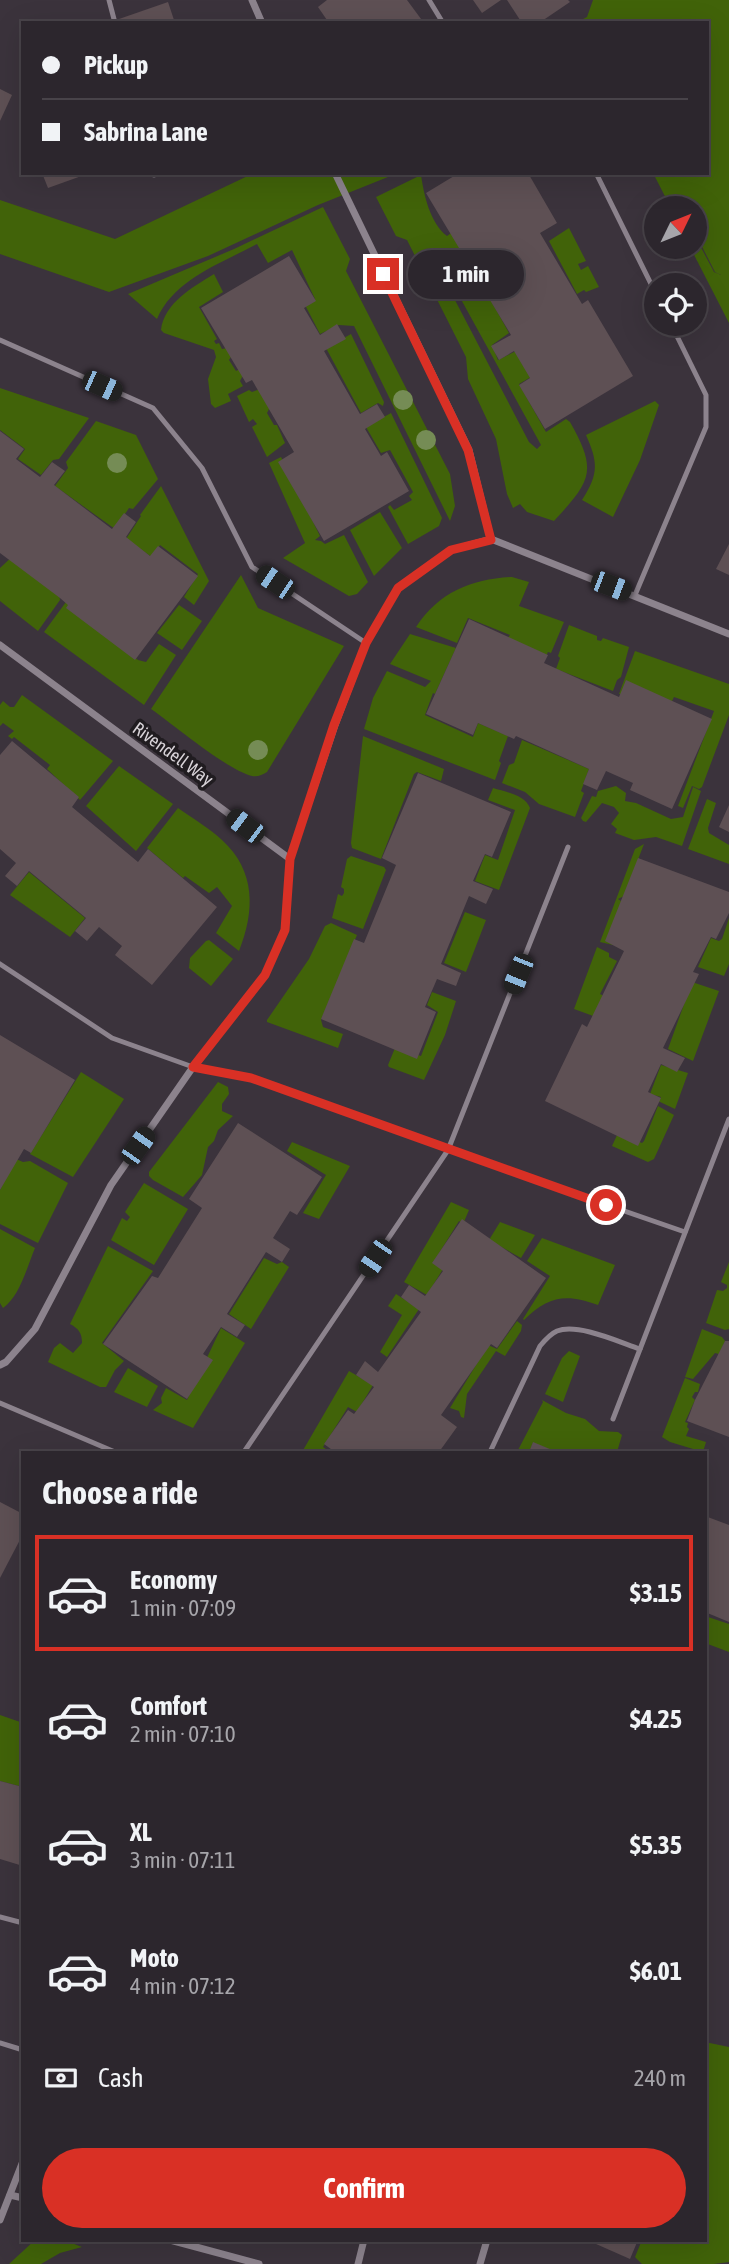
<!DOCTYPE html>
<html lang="en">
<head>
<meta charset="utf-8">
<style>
  body { margin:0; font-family:"Asap Condensed",sans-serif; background:#342e35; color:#f1f3f6; height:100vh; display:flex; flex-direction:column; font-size:26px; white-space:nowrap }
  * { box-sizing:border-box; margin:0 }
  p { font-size:23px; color:#a6a5aa }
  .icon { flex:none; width:38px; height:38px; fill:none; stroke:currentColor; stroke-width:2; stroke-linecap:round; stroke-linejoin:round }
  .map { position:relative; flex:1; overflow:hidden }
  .panel { position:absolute; left:21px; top:1451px; width:686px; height:791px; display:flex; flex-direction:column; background:#2c262d; border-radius:0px; box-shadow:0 7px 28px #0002,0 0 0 2px #484349 }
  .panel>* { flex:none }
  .guide { position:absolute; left:21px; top:21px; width:688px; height:154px; border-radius:0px; box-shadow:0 7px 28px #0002,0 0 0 2px #484349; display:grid; align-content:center; height:154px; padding:0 21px; background:#2c262d }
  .needle { width:46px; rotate:47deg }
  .tools { position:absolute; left:644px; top:196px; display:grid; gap:14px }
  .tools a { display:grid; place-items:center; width:63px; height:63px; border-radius:50%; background:#2c262d; box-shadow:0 7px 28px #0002,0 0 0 2px #484349; font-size:35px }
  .end { position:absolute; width:32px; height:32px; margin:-16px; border:9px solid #d93025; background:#fff; box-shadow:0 0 0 4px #fff }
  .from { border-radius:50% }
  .bubble { position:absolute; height:49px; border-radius:24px; background:#2c262d; box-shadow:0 7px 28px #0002,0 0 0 2px #484349; font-size:23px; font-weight:700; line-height:49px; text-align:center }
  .car { position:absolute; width:21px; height:42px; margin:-21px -10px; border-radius:9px; box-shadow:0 0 5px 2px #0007; background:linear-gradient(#222 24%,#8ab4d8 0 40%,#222 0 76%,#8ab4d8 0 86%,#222 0) }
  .guide b { display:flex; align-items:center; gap:24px; height:66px; font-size:26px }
  .guide b+b { border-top:2px solid #484349 }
  .guide i { width:18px; height:18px; background:#f1f3f6 }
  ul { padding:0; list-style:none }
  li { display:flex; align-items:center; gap:21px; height:116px; margin:0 14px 10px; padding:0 7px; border:4px solid transparent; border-radius:0px }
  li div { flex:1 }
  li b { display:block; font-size:26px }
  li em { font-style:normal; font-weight:700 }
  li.selected { border-color:#d93025 }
  li>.icon { width:63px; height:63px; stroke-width:1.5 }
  h2 { padding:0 21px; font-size:32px; line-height:84px }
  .pay { display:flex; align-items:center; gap:18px; height:77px; padding:0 21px; font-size:26px }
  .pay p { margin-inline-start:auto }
  .action { display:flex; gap:14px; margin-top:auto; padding:14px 21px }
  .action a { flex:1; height:80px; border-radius:42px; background:#d93025; color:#fff; font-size:28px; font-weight:700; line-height:80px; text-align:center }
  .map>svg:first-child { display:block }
</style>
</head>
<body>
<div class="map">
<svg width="729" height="2264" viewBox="0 0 729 2264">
  <rect width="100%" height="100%" fill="#3b333c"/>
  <g fill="#416309">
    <polygon points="593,0 729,0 729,323 690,247 695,247 695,236 714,272 721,275 715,272 695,233 695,208 671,208 653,173 707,173 707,23 575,23 587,17"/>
    <polygon points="254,173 398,173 318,205 208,256 109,292 0,254 0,200 115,239"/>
    <path d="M 421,175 C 424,195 430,223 447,236 L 454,231 L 470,257 L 448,269 L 448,275 L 444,279 L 529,442 L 537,449 L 541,445 L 452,283 L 454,280 L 462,280 L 476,273 L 509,333 L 492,345 L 498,360 L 516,351 L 531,377 L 519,384 L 546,432 L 566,419 L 570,422 C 598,471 591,481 554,521 L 527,512 L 520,504 L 513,508 L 507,494 L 496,439 L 468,379 L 466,357 L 407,240 L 396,236 L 376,197 Z"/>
    <path d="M 323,207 L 350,259 L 346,271 L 450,474 L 455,506 L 450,521 L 354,326 L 339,325 L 320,334 L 304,303 L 315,299 L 292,250 L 268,263 L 257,244 C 222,263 174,279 157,319 L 128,294 L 234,249 Z"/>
    <polygon points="569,228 586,261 578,264 581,270 588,266 599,287 586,292 584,290 577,294 549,241"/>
    <path d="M 214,274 L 223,292 L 199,307 L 217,339 L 214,341 L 216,344 L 219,343 L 222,349 L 227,348 L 232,355 L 229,360 L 236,371 L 240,369 L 243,375 L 240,381 L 243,386 L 228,394 L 231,401 L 215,408 L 211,404 L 208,379 L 216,357 L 214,350 L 164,333 L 161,330 C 164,303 193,287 214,274 Z"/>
    <polygon points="351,334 384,402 383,406 378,403 361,413 326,348"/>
    <polygon points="0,388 89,418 59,459 53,460 41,475 18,459 25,449 0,430"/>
    <polygon points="260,389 270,407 267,413 274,425 277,425 285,443 267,457 252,427 257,424 253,419 249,422 237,396 249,390 252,392"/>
    <path d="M 655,401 L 659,405 L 640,460 L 613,517 L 582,500 C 599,474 598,462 586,435 Z"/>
    <polygon points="391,413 442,518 439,526 408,544 388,507 390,505 394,510 412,500 409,496 413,492 390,450 381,453 366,427"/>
    <polygon points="96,421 136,435 158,479 133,509 129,508 115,529 55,486 68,468 66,462"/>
    <polygon points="281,457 320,536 315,540 321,541 325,544 344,535 368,582 357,594 349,596 283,558 305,543 269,463"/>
    <polygon points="161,486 209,581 194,605 184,597 198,574 160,545 156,552 156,560 126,539 141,516 140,515"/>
    <polygon points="380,512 402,548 374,576 350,530"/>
    <polygon points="15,554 59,595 60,600 38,631 0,601 0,568"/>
    <path d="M 241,575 L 258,608 L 344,646 L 267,772 C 262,775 258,777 252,776 C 227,770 174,725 151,709 Z"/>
    <path d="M 512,577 L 529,582 L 519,606 L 564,622 L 551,653 L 548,652 L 546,656 L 506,640 L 510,635 L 468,618 L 457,643 L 416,627 C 439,592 472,579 512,577 Z"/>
    <polygon points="66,602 138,660 146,662 159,644 176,655 144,705 44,632"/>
    <polygon points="179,605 202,621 182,650 157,633"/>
    <polygon points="569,625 597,636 597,640 601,641 603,638 629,647 621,677 617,680 613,691 556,669 560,658 558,656"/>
    <polygon points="410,634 456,648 435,694 433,693 425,715 473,737 478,723 508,736 499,761 501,763 495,780 364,729 373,698 387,671 425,687 431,681 390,664"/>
    <polygon points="635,651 729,684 729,715 702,787 699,789 692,786 683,808 678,806 714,711 674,697 671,703 619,694"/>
    <polygon points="22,695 113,761 80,800 47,769 50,765 14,737 12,739 8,736 14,731 3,723 0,726 0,705 3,701 10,707 14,707"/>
    <polygon points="363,736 444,769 441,781 417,772 414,774 381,859 352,848 351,843"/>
    <polygon points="522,740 589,769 581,791 584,793 575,817 539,804 525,792 502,783 509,765 514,763"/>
    <polygon points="119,766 173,804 136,851 86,806"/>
    <polygon points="616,786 626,793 625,801 636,803 671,819 683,817 693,787 701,791 682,846 656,837 634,840 615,833 617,829 611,824 619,813 614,807 602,803 586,822 583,821 581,818 592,796 596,797 598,791"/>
    <path d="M 493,788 C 506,792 525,795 530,808 L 499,890 L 475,881 L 485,855 L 498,860 L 515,810 L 488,800 Z"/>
    <polygon points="707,799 716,803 708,828 709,833 729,845 729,864 688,849"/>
    <path d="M 178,808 C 192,818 209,828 222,840 C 256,871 255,911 239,951 L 216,933 L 232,906 L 217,887 L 209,893 L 185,876 L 183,878 L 147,848 Z"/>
    <polygon points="644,844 624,896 618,899 627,905 613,945 600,942 635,849"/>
    <polygon points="351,856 384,867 386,870 363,929 332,918 338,894 342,896 344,893 344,889 341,887 347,859"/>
    <polygon points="29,872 85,918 70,937 10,895"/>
    <polygon points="465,912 486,920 466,972 444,963"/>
    <polygon points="729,918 729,964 724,976 698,967 711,938 719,941 722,939"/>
    <polygon points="331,923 357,935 321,1020 323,1027 343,1034 338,1048 267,1022 267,1020 309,959 325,926"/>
    <polygon points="209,940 233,959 211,986 189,968 190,958 206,941"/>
    <polygon points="597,947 609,953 609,957 617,961 600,994 604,996 596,1017 574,1009"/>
    <polygon points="692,982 719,991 693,1061 668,1049"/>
    <polygon points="432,992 456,1001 445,1035 424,1080 389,1067 388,1065 395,1048 421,1056 438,1012 427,1005"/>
    <polygon points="661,1065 688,1073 675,1109 658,1101 661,1097 650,1094"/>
    <polygon points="81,1072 124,1099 73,1177 30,1154"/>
    <polygon points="218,1082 228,1087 229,1094 222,1104 222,1111 233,1116 218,1130 214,1141 208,1147 202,1175 183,1197 153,1180 149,1176 149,1172"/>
    <polygon points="658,1106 674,1115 654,1159 648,1162 612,1146 618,1133 642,1143 644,1141"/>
    <polygon points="292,1142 350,1166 319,1219 303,1213 326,1175 287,1151"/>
    <polygon points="16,1159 23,1162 30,1161 68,1183 38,1243 0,1224 0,1190"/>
    <polygon points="144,1183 188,1209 154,1265 111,1240 122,1218 127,1221 130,1217 125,1212"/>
    <polygon points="451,1202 469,1210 463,1224 459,1221 433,1263 443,1269 427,1295 404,1282"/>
    <polygon points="500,1222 535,1235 521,1258 489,1240"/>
    <path d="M 0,1229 L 35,1248 C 27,1267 20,1296 3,1308 L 0,1303 Z"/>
    <path d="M 542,1238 L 615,1265 L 598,1305 C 566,1293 548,1296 524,1320 L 523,1319 L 550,1276 L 527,1261 Z"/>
    <path d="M 108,1246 L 153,1271 L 102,1343 L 124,1361 L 115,1370 L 106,1387 L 100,1387 L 48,1362 L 54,1348 L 60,1343 L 73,1353 L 82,1343 C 82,1333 79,1329 70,1324 Z"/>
    <polygon points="264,1258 277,1264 282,1262 289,1267 251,1329 229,1314"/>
    <polygon points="729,1262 729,1329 725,1330 706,1323 717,1290 723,1291 727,1288 727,1285 721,1282"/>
    <polygon points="396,1294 419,1309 387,1357 380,1352 402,1315 388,1306"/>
    <polygon points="517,1321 522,1325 521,1331 505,1356 496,1351 467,1394 464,1418 461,1417 459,1411 450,1408 488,1345 497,1349"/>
    <polygon points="221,1328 245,1343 193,1428 153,1410 162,1403 161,1398 166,1388 187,1400"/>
    <polygon points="702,1329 722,1337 725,1341 719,1354 715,1353 693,1379 685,1377"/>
    <polygon points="569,1351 580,1356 563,1402 545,1394 562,1358"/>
    <polygon points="128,1368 158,1386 147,1407 114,1392"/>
    <polygon points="349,1371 373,1385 357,1412 348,1407 323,1447 330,1452 302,1452"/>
    <polygon points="685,1378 700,1384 698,1392 695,1392 692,1397 695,1400 685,1422 688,1423 687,1427 689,1429 686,1436 706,1442 703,1452 670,1442 662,1437"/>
    <polygon points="542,1400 566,1413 585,1419 599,1431 618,1432 622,1435 617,1452 557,1452 533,1443 529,1452 517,1452 543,1402"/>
    <polygon points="705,1616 729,1624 729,1652 705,1643"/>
    <polygon points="0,1715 23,1723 23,1793 19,1786 0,1781"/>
    <polygon points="705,2042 729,2047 729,2262 714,2264 642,2264 635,2257 642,2240 705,2240"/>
    <polygon points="35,2240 64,2240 82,2247 60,2253 41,2264 9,2264"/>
  </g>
  <g fill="#5e5054">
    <polygon points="327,0 407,0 424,23 329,23 318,7"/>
    <polygon points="473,0 501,0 482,13"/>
    <polygon points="507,0 568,0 570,2 539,23 522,23"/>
    <polygon points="168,2 175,23 120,23 119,19"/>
    <polygon points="0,89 12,95 0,121"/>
    <polygon points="42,173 86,173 87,174 48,188"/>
    <polygon points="459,173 528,173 557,223 540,233 582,304 588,300 633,376 545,429 519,385 530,378 514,351 499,360 491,346 511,335 473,272 458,280 451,269 451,267 465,258 426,193"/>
    <polygon points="289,256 316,301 304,308 320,335 337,324 346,339 324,351 360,414 377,404 385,417 365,429 381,456 387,452 409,491 324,541 278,462 294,452 252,380 246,383 201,308"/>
    <polygon points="0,431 24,449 16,459 40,477 52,462 65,471 54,485 112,529 124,513 136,522 126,537 150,556 158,546 198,576 135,660 66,608 68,605 60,598 0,553"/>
    <polygon points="729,544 729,575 716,569"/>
    <polygon points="469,619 548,655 544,663 619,697 626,680 712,719 672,809 630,790 633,783 606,771 597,790 583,784 589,769 516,736 514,739 478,723 473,735 426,714"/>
    <polygon points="12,741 79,797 72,807 138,862 148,849 217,907 152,985 115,955 122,946 99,927 87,941 75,931 86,918 29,871 17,886 5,876 16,863 0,849 0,755"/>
    <polygon points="418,773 511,812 492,857 485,854 473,881 493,889 486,904 469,896 441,964 461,973 456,986 437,979 425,1007 436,1012 417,1059 321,1019 354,939 364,943 396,865 382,858"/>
    <polygon points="729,805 729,832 719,827"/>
    <polygon points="638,858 729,892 729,913 716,939 711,937 693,972 699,974 663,1048 685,1058 677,1072 661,1064 648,1092 661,1098 638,1146 545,1101 582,1024 587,1027 624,951 605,941"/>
    <polygon points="0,1035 75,1080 31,1153 24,1149 0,1190"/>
    <polygon points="238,1123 322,1177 297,1215 290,1211 273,1238 290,1249 282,1262 266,1252 227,1314 245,1325 237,1337 221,1327 203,1354 213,1360 187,1399 103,1344 152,1276 158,1278 202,1208 189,1199"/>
    <polygon points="462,1219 546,1278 497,1348 491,1344 441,1415 457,1427 439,1452 335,1452 324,1444 348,1410 354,1414 374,1387 356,1375 365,1361 378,1372 421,1312 401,1297 409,1285 425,1296 443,1271 432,1263"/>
    <polygon points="725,1341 729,1341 729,1437 687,1421 695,1400"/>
    <polygon points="533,1442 557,1452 529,1452"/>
    <polygon points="0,1502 23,1514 23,1534 0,1578"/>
    <polygon points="705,1516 729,1525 729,1622 705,1612"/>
    <polygon points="0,1781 19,1786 23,1793 23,1866 0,1859"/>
    <polygon points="587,2240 638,2240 630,2259"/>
  </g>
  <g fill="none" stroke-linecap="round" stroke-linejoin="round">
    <g stroke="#8c838d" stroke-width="5">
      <polyline points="109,0 115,23"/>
      <polyline points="429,0 443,23"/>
      <polyline points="154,173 154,175"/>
      <polyline points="596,173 656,294"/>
      <polyline points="0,340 153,408 202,468 252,567 366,643"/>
      <polyline points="635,595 706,427 706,395 671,324"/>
      <polyline points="0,964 112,1038 193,1067 251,1078 448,1150 685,1232"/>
      <polyline points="0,1403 115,1452"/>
      <polyline points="613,1419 729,1119"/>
      <polyline points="244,1452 448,1150 568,847"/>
      <path d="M 490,1452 L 540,1346 C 545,1340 550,1334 557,1331 C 578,1323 619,1342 640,1349"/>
      <polyline points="0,1917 23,1923"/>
      <polyline points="0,2043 23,2050"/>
    </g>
    <g stroke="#8c838d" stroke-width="7">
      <polyline points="252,0 262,23"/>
      <polyline points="335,173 469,450 491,539 729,634"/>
      <polyline points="0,645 290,859 285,930 265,975 193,1067 111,1185 35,1329 6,1362 0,1365"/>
      <polyline points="290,859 335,725 366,643 398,588 451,550 491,539"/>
      <polyline points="10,2195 23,2198"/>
      <polyline points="0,2220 23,2161"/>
      <polyline points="170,2240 259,2264"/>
      <polyline points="358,2264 364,2240"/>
      <polyline points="480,2264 487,2240"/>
    </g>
  </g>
  <g fill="#758c55">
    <circle cx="403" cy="400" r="10"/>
    <circle cx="426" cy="440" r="10"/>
    <circle cx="117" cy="463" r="10"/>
    <circle cx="258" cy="750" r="10"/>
  </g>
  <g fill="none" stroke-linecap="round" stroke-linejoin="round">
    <polyline stroke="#d93025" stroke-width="9" points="383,274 468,450 491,540 451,550 398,588 366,643 334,725 290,859 285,930 265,975 193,1067 251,1078 606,1205"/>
  </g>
  <g text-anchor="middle" stroke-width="7" stroke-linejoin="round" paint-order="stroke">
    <g font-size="18" fill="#d8d3d8" stroke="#201c20">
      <text transform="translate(173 754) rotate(36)" y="6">Rivendell Way</text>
    </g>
  </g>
</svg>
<div class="tools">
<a><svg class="needle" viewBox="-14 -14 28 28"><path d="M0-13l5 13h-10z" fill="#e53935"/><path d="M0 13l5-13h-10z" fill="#a6a5aa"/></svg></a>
<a><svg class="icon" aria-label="locate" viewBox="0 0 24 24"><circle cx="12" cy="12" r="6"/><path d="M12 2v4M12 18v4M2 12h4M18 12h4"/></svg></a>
</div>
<i class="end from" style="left:606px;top:1205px"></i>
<i class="end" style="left:383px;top:274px"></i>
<div class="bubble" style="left:408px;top:250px;width:116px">1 min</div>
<i class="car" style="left:102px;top:386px;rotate:114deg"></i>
<i class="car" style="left:275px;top:582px;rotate:304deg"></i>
<i class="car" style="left:611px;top:586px;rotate:111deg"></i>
<i class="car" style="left:245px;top:826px;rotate:307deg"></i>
<i class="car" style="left:518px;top:974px;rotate:202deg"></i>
<i class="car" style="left:138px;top:1146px;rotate:35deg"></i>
<i class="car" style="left:375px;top:1258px;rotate:214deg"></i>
<div class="guide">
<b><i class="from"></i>Pickup</b>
<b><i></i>Sabrina Lane</b>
</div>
<section class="panel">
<h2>Choose a ride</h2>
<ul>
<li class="selected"><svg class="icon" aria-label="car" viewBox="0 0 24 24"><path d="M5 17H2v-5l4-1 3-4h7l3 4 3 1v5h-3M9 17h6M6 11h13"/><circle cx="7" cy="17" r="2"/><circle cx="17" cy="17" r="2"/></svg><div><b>Economy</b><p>1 min · 07:09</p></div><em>$3.15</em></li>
<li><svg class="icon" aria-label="car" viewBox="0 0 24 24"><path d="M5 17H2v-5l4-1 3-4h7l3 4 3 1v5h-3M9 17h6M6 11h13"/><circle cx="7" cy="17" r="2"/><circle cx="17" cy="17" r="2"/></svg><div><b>Comfort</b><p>2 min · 07:10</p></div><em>$4.25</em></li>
<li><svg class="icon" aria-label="car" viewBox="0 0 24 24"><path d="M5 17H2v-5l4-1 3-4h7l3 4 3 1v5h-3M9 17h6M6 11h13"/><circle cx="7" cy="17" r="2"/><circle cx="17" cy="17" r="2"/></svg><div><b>XL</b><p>3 min · 07:11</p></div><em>$5.35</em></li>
<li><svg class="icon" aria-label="car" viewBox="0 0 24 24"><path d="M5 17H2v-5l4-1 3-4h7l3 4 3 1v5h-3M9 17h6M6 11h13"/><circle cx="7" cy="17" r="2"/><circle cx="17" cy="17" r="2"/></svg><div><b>Moto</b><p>4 min · 07:12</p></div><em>$6.01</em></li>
</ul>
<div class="pay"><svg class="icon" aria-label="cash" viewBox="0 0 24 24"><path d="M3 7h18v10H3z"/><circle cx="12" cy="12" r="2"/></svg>Cash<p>240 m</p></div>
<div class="action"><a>Confirm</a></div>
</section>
</div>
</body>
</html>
